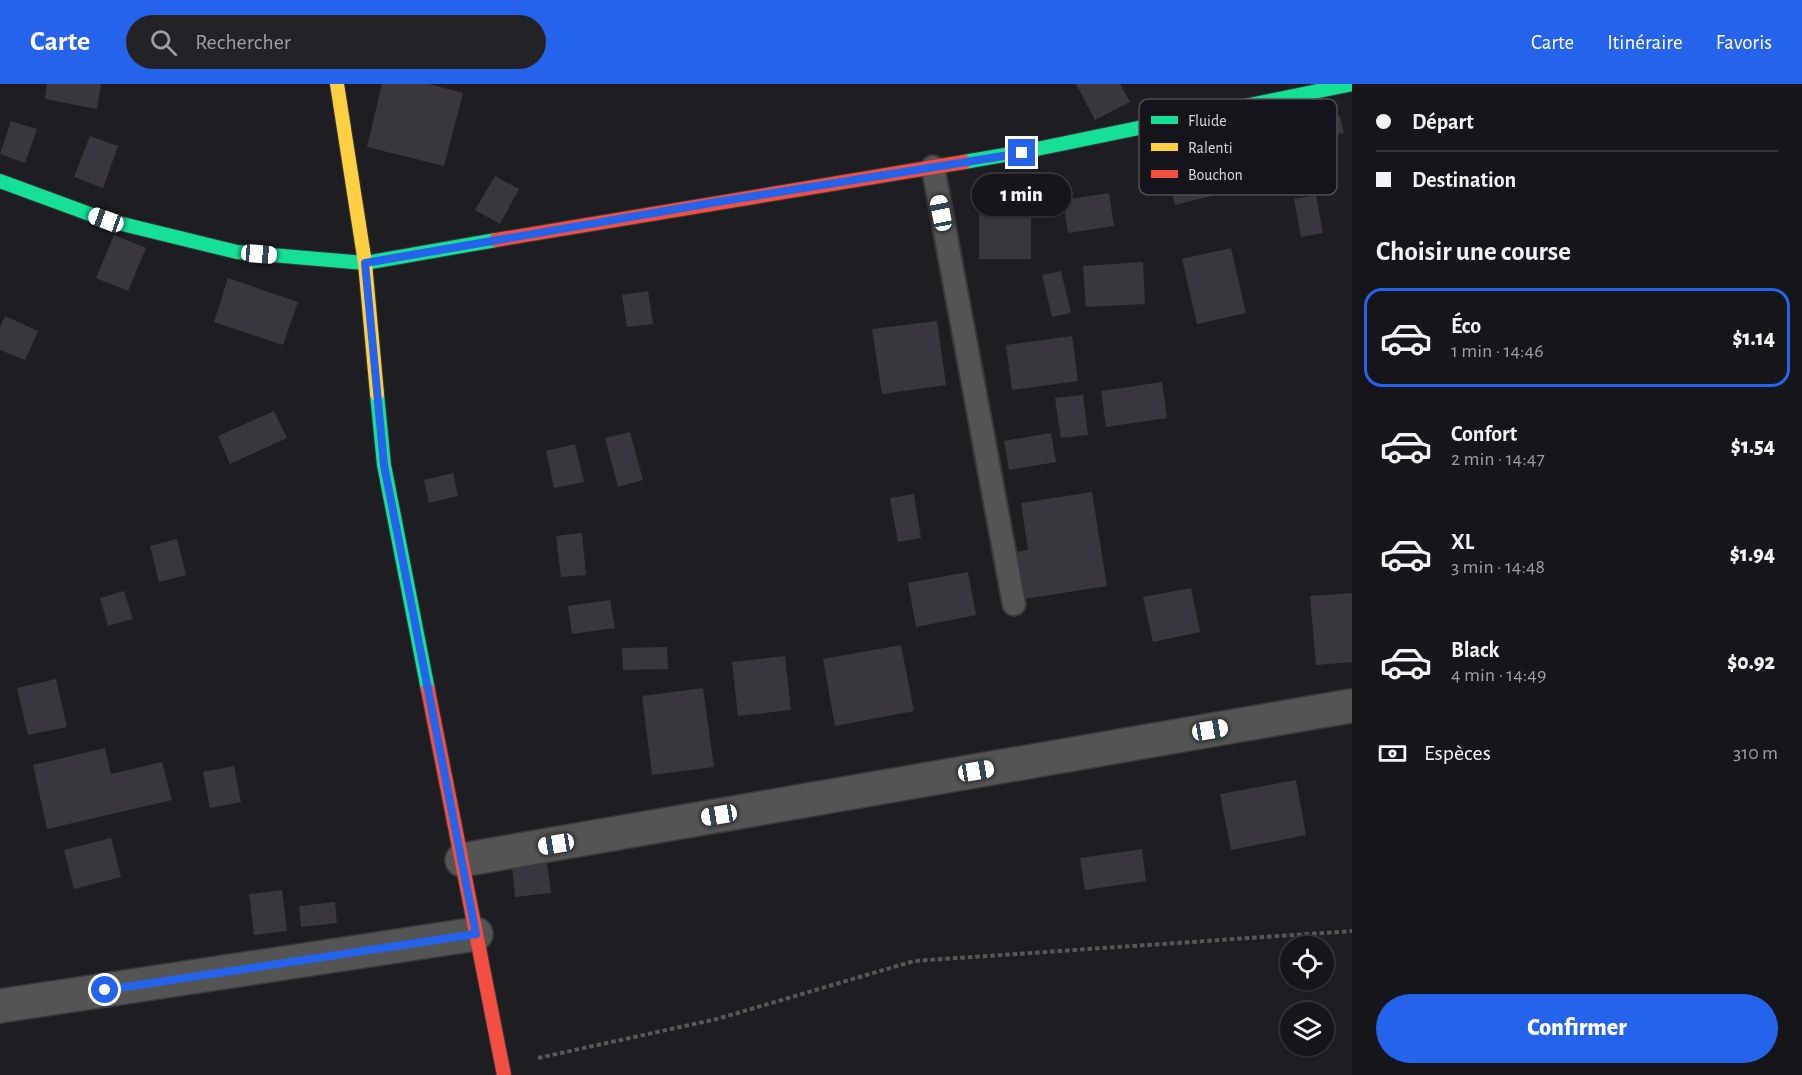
<!DOCTYPE html>
<html lang="fr">
<head>
<meta charset="utf-8">
<style>
  body { margin:0; font-family:"Alegreya Sans",sans-serif; background:#232327; color:#f1f3f6; height:100vh; display:flex; flex-direction:column; font-size:22px; white-space:nowrap }
  * { box-sizing:border-box; margin:0 }
  p { font-size:20px; color:#9e9fa2 }
  .icon { flex:none; width:33px; height:33px; fill:none; stroke:currentColor; stroke-width:2; stroke-linecap:round; stroke-linejoin:round }
  .map { position:relative; flex:1; overflow:hidden }
  .details { display:flex; flex-direction:column; background:#16161a; width:450px }
  .details>* { flex:none }
  .top-card { display:grid; align-content:center; height:132px; padding:0 24px; background:#16161a }
  .tools { position:absolute; left:1280px; top:852px; display:grid; gap:12px }
  .tools a { display:grid; place-items:center; width:54px; height:54px; border-radius:50%; background:#16161a; box-shadow:0 2px 4px #0004,0 0 0 2px #353539; font-size:30px }
  .end { position:absolute; width:27px; height:27px; margin:-14px; border:8px solid #2563eb; background:#fff; box-shadow:0 0 0 3px #fff }
  .from { border-radius:50% }
  .bubble { position:absolute; height:42px; border-radius:21px; background:#16161a; box-shadow:0 2px 4px #0004,0 0 0 2px #353539; font-size:20px; font-weight:800; line-height:42px; text-align:center }
  .car { position:absolute; width:18px; height:36px; margin:-18px -9px; border-radius:8px; box-shadow:0 0 4px 2px #0007; background:linear-gradient(#fff 24%,#345 0 40%,#fff 0 76%,#345 0 86%,#fff 0) }
  .top-card b { display:flex; align-items:center; gap:21px; height:57px; font-size:22px }
  .top-card b+b { border-top:2px solid #353539 }
  .top-card i { width:15px; height:15px; background:#f1f3f6 }
  ul { padding:0; list-style:none }
  li { display:flex; align-items:center; gap:18px; height:99px; margin:0 12px 9px; padding:0 12px; border:3px solid transparent; border-radius:18px }
  li div { flex:1 }
  li b { display:block; font-size:22px }
  li em { font-style:normal; font-weight:800 }
  li.active { border-color:#2563eb }
  li>.icon { width:54px; height:54px; stroke-width:1.5 }
  h2 { padding:0 24px; font-size:27px; line-height:72px }
  .pay { display:flex; align-items:center; gap:15px; height:66px; padding:0 24px; font-size:22px }
  .pay p { margin-inline-start:auto }
  .primary-button { display:flex; gap:12px; margin-top:auto; padding:12px 24px }
  .primary-button a { flex:1; height:69px; border-radius:36px; background:#2563eb; color:#fff; font-size:24px; font-weight:800; line-height:69px; text-align:center }
  header { display:flex; align-items:center; gap:36px; box-sizing:border-box; height:84px; padding:0 30px; background:#2563eb; color:#fff }
  header strong { font-size:28px }
  nav { display:flex; gap:33px; margin-inline-start:auto; font-size:21px }
  .search { width:420px; height:54px; background:#232327; display:flex; align-items:center; gap:15px; box-sizing:border-box; padding:0 21px; border-radius:33px; color:#9e9fa2; font-size:22px }
  main { display:flex; flex:1; min-height:0 }
  .map>svg:first-child { display:block }
</style>
</head>
<body>
<header>
<strong>Carte</strong>
<div class="search"><svg class="icon" aria-label="search" viewBox="0 0 24 24"><circle cx="10" cy="10" r="6"/><path d="M15 15l6 6"/></svg>Rechercher</div>
<nav><a>Carte</a><a>Itinéraire</a><a>Favoris</a></nav>
</header>
<main>
<div class="map">
<svg width="1352" height="991" viewBox="0 0 1352 991">
  <rect width="100%" height="100%" fill="#1e1e22"/>
  <g fill="#3a363d">
    <polygon points="47,0 101,0 97,25 45,15"/>
    <polygon points="382,0 429,0 463,9 444,82 367,63"/>
    <polygon points="1076,0 1120,0 1130,18 1095,36"/>
    <polygon points="1340,32 1344,49 1313,55 1310,38"/>
    <polygon points="11,37 37,45 25,79 0,70"/>
    <polygon points="90,52 118,62 103,104 74,93"/>
    <polygon points="1202,56 1215,111 1175,121 1161,66"/>
    <polygon points="495,92 519,105 500,140 475,126"/>
    <polygon points="1109,109 1114,142 1068,149 1063,116"/>
    <polygon points="1316,111 1323,149 1301,153 1294,115"/>
    <rect x="979" y="119" width="52" height="56"/>
    <polygon points="114,151 146,164 128,207 96,194"/>
    <polygon points="1231,164 1246,229 1197,240 1182,175"/>
    <polygon points="1143,178 1145,220 1086,223 1083,182"/>
    <polygon points="1061,187 1071,229 1052,233 1042,191"/>
    <polygon points="228,194 298,218 283,261 214,238"/>
    <polygon points="648,207 653,240 627,243 622,211"/>
    <polygon points="5,232 38,247 25,276 0,266 0,243"/>
    <polygon points="937,237 946,301 882,310 872,245"/>
    <polygon points="1072,252 1078,297 1012,306 1006,261"/>
    <polygon points="1162,298 1167,334 1106,343 1101,307"/>
    <polygon points="1083,311 1088,351 1061,354 1055,314"/>
    <polygon points="274,327 287,354 230,380 218,352"/>
    <polygon points="630,348 643,396 618,403 605,354"/>
    <polygon points="1051,349 1056,378 1009,386 1004,357"/>
    <polygon points="575,360 584,398 554,404 546,367"/>
    <polygon points="453,389 458,412 429,419 424,396"/>
    <polygon points="1092,408 1107,502 1024,515 1016,468 1028,466 1021,419"/>
    <polygon points="914,410 921,454 898,458 890,414"/>
    <polygon points="582,449 586,491 561,493 556,452"/>
    <polygon points="177,455 186,491 159,498 150,462"/>
    <polygon points="968,488 976,531 916,543 908,499"/>
    <polygon points="1191,504 1200,548 1153,558 1143,513"/>
    <polygon points="124,507 133,535 108,542 100,514"/>
    <polygon points="1352,509 1352,578 1316,581 1310,512"/>
    <polygon points="610,516 615,544 572,550 568,522"/>
    <polygon points="901,561 914,627 835,642 823,575"/>
    <polygon points="667,563 668,585 623,586 622,564"/>
    <polygon points="785,572 791,626 738,632 732,578"/>
    <polygon points="56,595 67,643 28,651 17,604"/>
    <polygon points="703,604 714,683 652,691 642,612"/>
    <polygon points="105,664 111,690 162,678 172,716 47,745 33,681"/>
    <polygon points="234,682 241,718 210,724 203,688"/>
    <polygon points="1296,696 1306,751 1231,766 1220,710"/>
    <polygon points="111,754 121,793 74,805 64,766"/>
    <polygon points="1142,765 1146,797 1085,806 1080,774"/>
    <polygon points="547,779 551,809 515,813 512,783"/>
    <polygon points="282,806 287,847 254,851 249,810"/>
    <polygon points="335,818 337,839 301,843 299,822"/>
  </g>
  <g fill="none" stroke-linecap="round" stroke-linejoin="round">
    <g stroke="#39393b" stroke-width="26">
      <polyline id="lane" points="933,83 1014,520"/>
    </g>
    <g stroke="#39393b" stroke-width="36">
      <g id="street">
        <polyline points="462,776 1350,622"/>
        <polyline points="0,922 476,850"/>
      </g>
    </g>
    <g stroke="#39393b" stroke-width="16">
      <g id="fast">
        <polyline points="964,78 1022,68 1352,0"/>
        <polyline points="0,97 106,136 237,168 365,179 496,156"/>
        <polyline points="377,310 384,381 428,606"/>
      </g>
    </g>
    <g stroke="#39393b" stroke-width="16">
      <polyline id="slow" points="337,0 365,179 377,310"/>
    </g>
    <g stroke="#39393b" stroke-width="16">
      <g id="jam">
        <polyline points="496,156 964,78"/>
        <polyline points="428,606 504,991"/>
      </g>
    </g>
    <polyline stroke="#585758" stroke-width="4" stroke-dasharray="4.5 3" stroke-linecap="butt" points="538,974 717,935 914,877 1352,847"/>
    <use href="#lane" stroke="#545454" stroke-width="22"/>
    <use href="#street" stroke="#545454" stroke-width="33"/>
    <use href="#fast" stroke="#16e098" stroke-width="14"/>
    <use href="#slow" stroke="#ffcf43" stroke-width="14"/>
    <use href="#jam" stroke="#f24e42" stroke-width="14"/>
  </g>
  <g fill="none" stroke-linecap="round" stroke-linejoin="round">
    <polyline stroke="#2563eb" stroke-width="8" points="105,906 476,850 384,381 365,179 717,118 1022,69"/>
  </g>
  <rect x="1139" y="15" width="198" height="96" rx="9" fill="#14141a" stroke="#4e4e54" stroke-width="1.5"/>
  <rect x="1151" y="32" width="27" height="8" fill="#16e098"/>
  <rect x="1151" y="59" width="27" height="8" fill="#ffcf43"/>
  <rect x="1151" y="86" width="27" height="8" fill="#f24e42"/>
  <g font-size="16" fill="#d7d7db">
    <text x="1188" y="42">Fluide</text>
    <text x="1188" y="69">Ralenti</text>
    <text x="1188" y="96">Bouchon</text>
  </g>
</svg>
<div class="tools">
<a><svg class="icon" aria-label="locate" viewBox="0 0 24 24"><circle cx="12" cy="12" r="6"/><path d="M12 2v4M12 18v4M2 12h4M18 12h4"/></svg></a>
<a><svg class="icon" aria-label="layers" viewBox="0 0 24 24"><path d="M12 4l9 5-9 5-9-5zM3 14l9 5 9-5"/></svg></a>
</div>
<i class="end from" style="left:105px;top:906px"></i>
<i class="end" style="left:1022px;top:69px"></i>
<div class="bubble" style="left:972px;top:90px;width:99px">1 min</div>
<i class="car" style="left:941px;top:129px;rotate:349deg"></i>
<i class="car" style="left:106px;top:136px;rotate:290deg"></i>
<i class="car" style="left:259px;top:170px;rotate:95deg"></i>
<i class="car" style="left:1210px;top:646px;rotate:80deg"></i>
<i class="car" style="left:976px;top:687px;rotate:80deg"></i>
<i class="car" style="left:719px;top:731px;rotate:260deg"></i>
<i class="car" style="left:556px;top:760px;rotate:260deg"></i>
</div>
<section class="details">
<div class="top-card">
<b><i class="from"></i>Départ</b>
<b><i></i>Destination</b>
</div>
<h2>Choisir une course</h2>
<ul>
<li class="active"><svg class="icon" aria-label="car" viewBox="0 0 24 24"><path d="M5 17H2v-5l4-1 3-4h7l3 4 3 1v5h-3M9 17h6M6 11h13"/><circle cx="7" cy="17" r="2"/><circle cx="17" cy="17" r="2"/></svg><div><b>Éco</b><p>1 min · 14:46</p></div><em>$1.14</em></li>
<li><svg class="icon" aria-label="car" viewBox="0 0 24 24"><path d="M5 17H2v-5l4-1 3-4h7l3 4 3 1v5h-3M9 17h6M6 11h13"/><circle cx="7" cy="17" r="2"/><circle cx="17" cy="17" r="2"/></svg><div><b>Confort</b><p>2 min · 14:47</p></div><em>$1.54</em></li>
<li><svg class="icon" aria-label="car" viewBox="0 0 24 24"><path d="M5 17H2v-5l4-1 3-4h7l3 4 3 1v5h-3M9 17h6M6 11h13"/><circle cx="7" cy="17" r="2"/><circle cx="17" cy="17" r="2"/></svg><div><b>XL</b><p>3 min · 14:48</p></div><em>$1.94</em></li>
<li><svg class="icon" aria-label="car" viewBox="0 0 24 24"><path d="M5 17H2v-5l4-1 3-4h7l3 4 3 1v5h-3M9 17h6M6 11h13"/><circle cx="7" cy="17" r="2"/><circle cx="17" cy="17" r="2"/></svg><div><b>Black</b><p>4 min · 14:49</p></div><em>$0.92</em></li>
</ul>
<div class="pay"><svg class="icon" aria-label="cash" viewBox="0 0 24 24"><path d="M3 7h18v10H3z"/><circle cx="12" cy="12" r="2"/></svg>Espèces<p>310 m</p></div>
<div class="primary-button"><a>Confirmer</a></div>
</section>
</main>
</body>
</html>
